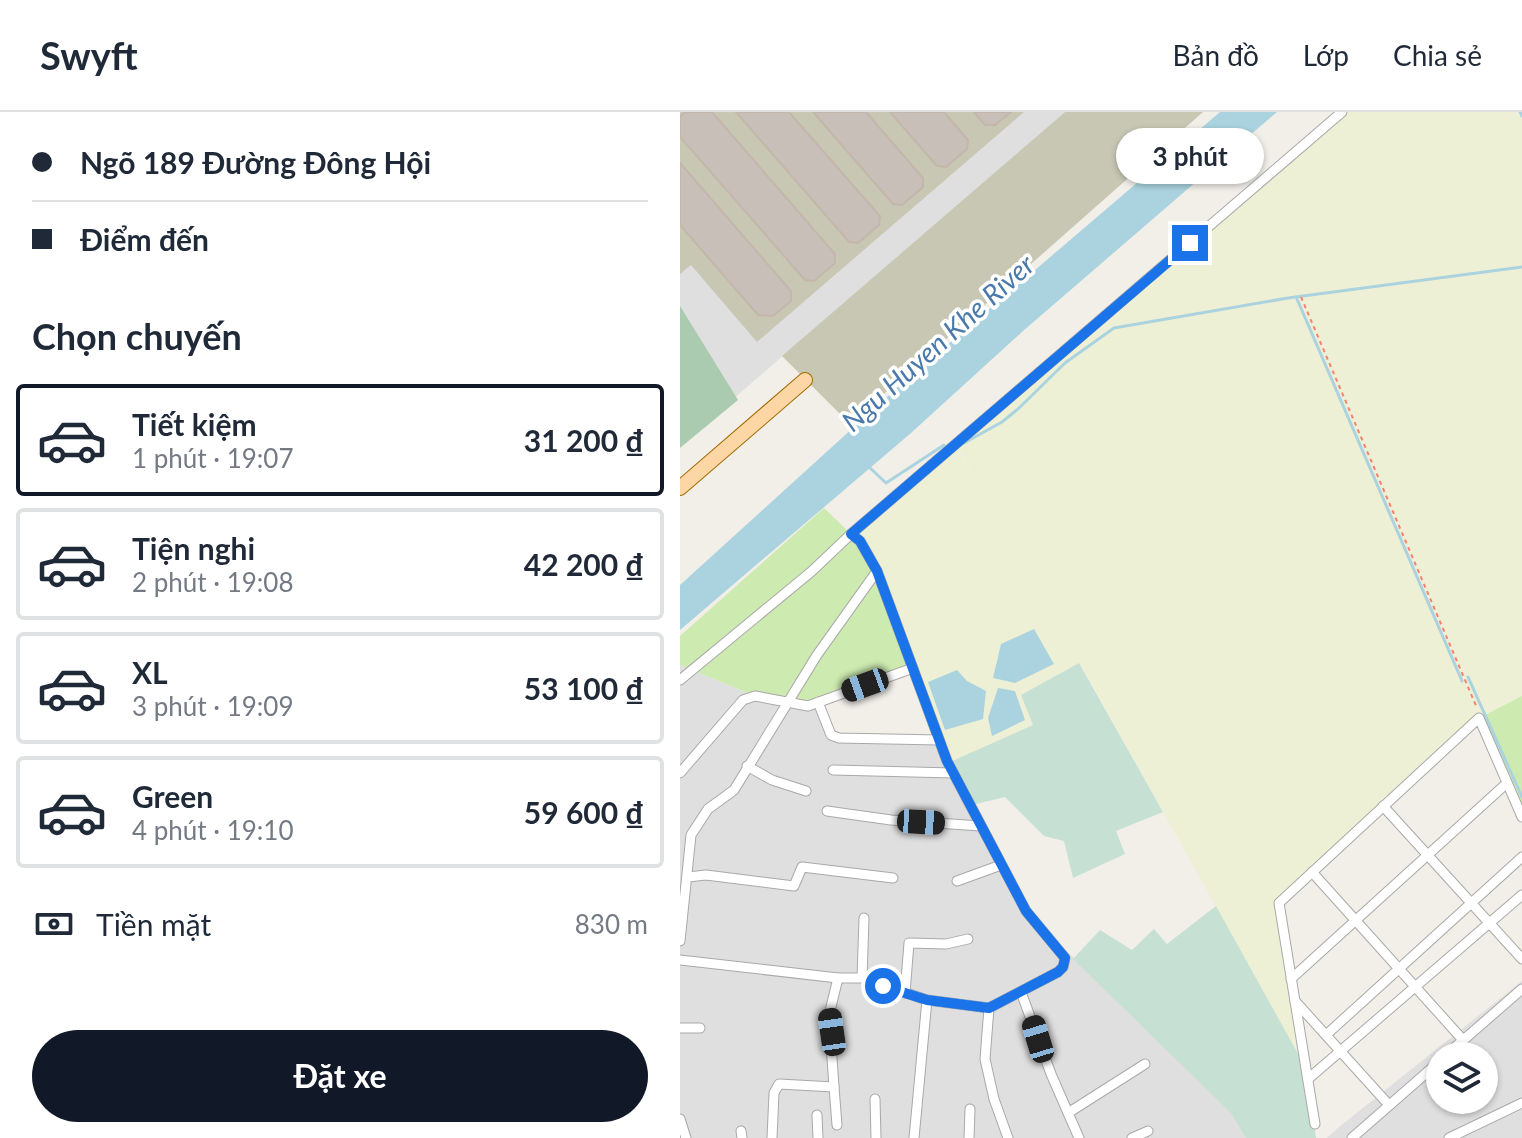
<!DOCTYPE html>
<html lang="vi">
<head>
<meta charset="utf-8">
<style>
  body { margin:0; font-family:Lato,sans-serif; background:#f2f2f3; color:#1f2937; height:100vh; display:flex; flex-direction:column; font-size:30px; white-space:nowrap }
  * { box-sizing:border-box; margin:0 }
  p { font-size:26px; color:#747a83 }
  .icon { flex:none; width:44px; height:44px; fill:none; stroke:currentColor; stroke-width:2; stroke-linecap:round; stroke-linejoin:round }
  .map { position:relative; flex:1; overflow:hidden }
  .sheet { display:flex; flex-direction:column; background:#fff; width:680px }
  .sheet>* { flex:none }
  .banner { display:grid; align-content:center; height:176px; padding:0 32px; background:#fff }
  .tools { position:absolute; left:746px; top:930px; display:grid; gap:16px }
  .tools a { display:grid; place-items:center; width:72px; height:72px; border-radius:50%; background:#fff; box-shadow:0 2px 6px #0004; font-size:40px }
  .end { position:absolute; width:36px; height:36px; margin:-18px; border:10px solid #1a73e8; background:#fff; box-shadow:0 0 0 4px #fff }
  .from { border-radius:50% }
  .bubble { position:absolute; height:56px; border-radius:28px; background:#fff; box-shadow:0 2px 6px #0004; font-size:26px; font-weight:700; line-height:56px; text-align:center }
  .car { position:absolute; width:24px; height:48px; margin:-24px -12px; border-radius:10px; box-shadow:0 0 6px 2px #0007; background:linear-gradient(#222 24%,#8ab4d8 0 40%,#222 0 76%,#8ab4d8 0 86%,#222 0) }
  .banner b { display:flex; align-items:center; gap:28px; height:76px; font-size:30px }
  .banner b+b { border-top:2px solid #e0e1e3 }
  .banner i { width:20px; height:20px; background:#1f2937 }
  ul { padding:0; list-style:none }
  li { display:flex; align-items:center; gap:24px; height:112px; margin:0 16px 12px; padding:0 16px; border:4px solid #e0e1e3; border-radius:8px }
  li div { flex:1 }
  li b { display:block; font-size:30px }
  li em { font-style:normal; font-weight:700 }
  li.on { border-color:#111827 }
  li>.icon { width:72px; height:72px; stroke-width:1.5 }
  h2 { padding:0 32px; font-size:36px; line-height:96px }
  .pay { display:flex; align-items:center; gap:20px; height:88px; padding:0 32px; font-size:30px }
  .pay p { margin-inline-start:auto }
  .primary-button { display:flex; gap:16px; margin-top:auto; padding:16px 32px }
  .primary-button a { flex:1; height:92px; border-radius:48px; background:#111827; color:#fff; font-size:32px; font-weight:700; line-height:92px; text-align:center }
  header { display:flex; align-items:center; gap:48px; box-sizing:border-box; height:112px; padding:0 40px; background:#fff; border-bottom:2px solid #e0e1e3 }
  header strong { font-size:38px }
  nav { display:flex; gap:44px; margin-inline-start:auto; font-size:28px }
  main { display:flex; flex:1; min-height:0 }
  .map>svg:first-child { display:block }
</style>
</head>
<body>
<header>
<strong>Swyft</strong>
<nav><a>Bản đồ</a><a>Lớp</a><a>Chia sẻ</a></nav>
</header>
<main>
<section class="sheet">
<div class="banner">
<b><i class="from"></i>Ngõ 189 Đường Đông Hội</b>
<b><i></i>Điểm đến</b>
</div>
<h2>Chọn chuyến</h2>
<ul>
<li class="on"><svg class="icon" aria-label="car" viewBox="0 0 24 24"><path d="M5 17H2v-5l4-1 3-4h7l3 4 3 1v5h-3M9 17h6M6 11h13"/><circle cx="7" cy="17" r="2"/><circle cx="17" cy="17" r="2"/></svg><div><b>Tiết kiệm</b><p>1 phút · 19:07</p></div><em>31 200 ₫</em></li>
<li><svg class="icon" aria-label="car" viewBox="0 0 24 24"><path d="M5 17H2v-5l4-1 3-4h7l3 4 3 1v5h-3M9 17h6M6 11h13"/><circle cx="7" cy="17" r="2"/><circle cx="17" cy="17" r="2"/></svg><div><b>Tiện nghi</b><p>2 phút · 19:08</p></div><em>42 200 ₫</em></li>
<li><svg class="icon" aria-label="car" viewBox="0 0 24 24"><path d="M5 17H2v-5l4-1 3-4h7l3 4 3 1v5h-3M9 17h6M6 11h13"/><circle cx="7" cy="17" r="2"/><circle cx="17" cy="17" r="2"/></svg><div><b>XL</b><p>3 phút · 19:09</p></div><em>53 100 ₫</em></li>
<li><svg class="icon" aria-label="car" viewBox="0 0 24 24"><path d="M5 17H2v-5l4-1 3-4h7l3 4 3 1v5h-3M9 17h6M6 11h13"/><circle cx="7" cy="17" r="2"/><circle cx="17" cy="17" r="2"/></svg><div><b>Green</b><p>4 phút · 19:10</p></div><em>59 600 ₫</em></li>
</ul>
<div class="pay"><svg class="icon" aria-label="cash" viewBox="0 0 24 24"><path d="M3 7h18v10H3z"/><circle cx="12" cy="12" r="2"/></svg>Tiền mặt<p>830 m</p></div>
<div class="primary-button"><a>Đặt xe</a></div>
</section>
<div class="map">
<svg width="842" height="1026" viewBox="0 0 842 1026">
  <rect width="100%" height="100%" fill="#f2efe9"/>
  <g fill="#e0dfdf" fill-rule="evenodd">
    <polygon points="0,0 385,0 0,333"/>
    <polygon points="0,553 75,584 138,590 155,625 259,628 346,799 552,1001 566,1026 0,1026"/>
    <path d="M 842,869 L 842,1026 L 647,1026 L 659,1015 ZM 760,944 L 804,944 L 804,988 L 760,988 Z"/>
  </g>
  <g fill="#c7c7b4">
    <polygon points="0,0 344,0 77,230 11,153 0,162"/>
    <polygon points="385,0 523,0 170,312 102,244"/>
  </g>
  <polygon fill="#eef0d5" points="660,0 842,0 842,584 799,606 599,791 617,940 400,551 341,583 354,613 270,650 171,422 275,332 300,375 275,329"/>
  <g fill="#cdebb0">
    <polygon points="144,396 171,422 197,459 233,556 138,590 75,584 0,553 0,524"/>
    <polygon points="842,584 842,705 799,606"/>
  </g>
  <g fill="#c6e0d4">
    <polygon points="399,551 483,700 436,719 445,742 393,766 384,729 364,724 325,685 292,693 270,650 353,613 341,583"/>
    <polygon points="536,794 617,940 628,967 636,1026 566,1026 551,1001 393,847 420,818 452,838 474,817 487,832"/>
  </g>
  <polygon fill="#aacbaf" points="0,194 58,288 0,336"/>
  <g fill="#aad3df">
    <polygon points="540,0 597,0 343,219 231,321 0,518 0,473 218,275"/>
    <polygon points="354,517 374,552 335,571 313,566 321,532"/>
    <polygon points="277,558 287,569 306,579 303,607 265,618 248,570"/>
    <polygon points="318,576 335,579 345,608 312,624 308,606"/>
  </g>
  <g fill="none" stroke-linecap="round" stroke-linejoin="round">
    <g stroke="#aad3df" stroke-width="3">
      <polyline points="840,0 842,4"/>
      <polyline points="617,187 782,569"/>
      <polyline points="284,331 322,310 338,297 385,251 434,216 608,186 842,155"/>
      <polyline points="189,355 206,371 264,333"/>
      <polyline points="788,565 842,685"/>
    </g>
  </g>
  <g fill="#c7bfb8" stroke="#c4b6ab" stroke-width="2">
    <polygon points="5,0 32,0 155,142 155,151 134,169 125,168 0,25 0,5"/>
    <polygon points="56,0 109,0 200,104 199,113 178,131 169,130"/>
    <polygon points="133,0 186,0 243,66 243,75 222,93 213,92"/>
    <polygon points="210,0 264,0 288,28 287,37 266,55 257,54"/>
    <polygon points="294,0 331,0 315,13 305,13"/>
    <polygon points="0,51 111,179 111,189 93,204 78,203 0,113"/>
  </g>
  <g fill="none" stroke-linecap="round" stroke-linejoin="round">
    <g stroke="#a9a9a9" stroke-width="11">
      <g id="minor">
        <polyline points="171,422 662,0"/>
        <polyline points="0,568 132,459 171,422 180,429 197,459 267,649 346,799 385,846 383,855 378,860 309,896 247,888 182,866 158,866 0,848"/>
        <polyline points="138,590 151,623 159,626 259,628"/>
        <polyline points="67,654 92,668 126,679"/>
        <polyline points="153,658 273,661"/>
        <polyline points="0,661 63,588 75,584 128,594 233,556"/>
        <polyline points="703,694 842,847"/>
        <polyline points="147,699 211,708 301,714"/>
        <polyline points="632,760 783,928"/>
        <polyline points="8,765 26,763 114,774 122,755 213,766"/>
        <polyline points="277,769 321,753"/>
        <polyline points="0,829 11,723 28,697 54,678 137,543 197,459"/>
        <polyline points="182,866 184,806"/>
        <polyline points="611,867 827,671"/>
        <polyline points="341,880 371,962 399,1026"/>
        <polyline points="225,881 229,831 266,832 288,827"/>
        <polyline points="615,889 709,993"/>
        <polyline points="309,896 305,947 314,987 328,1026"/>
        <polyline points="0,916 20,916"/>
        <polyline points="646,923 842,745"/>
        <polyline points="765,944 842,877"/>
        <polyline points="628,967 842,783"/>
        <polyline points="154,975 157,1013"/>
        <polyline points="195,987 196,1026"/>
        <polyline points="388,1001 465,952"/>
        <polyline points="137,1003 138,1026"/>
        <polyline points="0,1007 6,1026"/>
        <polyline points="635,1012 599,791 799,606 842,705"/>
        <polyline points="61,1019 62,1026"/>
        <polyline points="92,1026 94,981 99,972 154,975 149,903 158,866"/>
        <polyline points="234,1026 247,888"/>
        <polyline points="289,1026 290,997"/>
        <polyline points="452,1026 468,1019"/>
        <polyline points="672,1026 760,949"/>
        <polyline points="769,1026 842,991"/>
      </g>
    </g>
    <g stroke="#a06b00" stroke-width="16">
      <polyline id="primary" points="0,376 125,268"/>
    </g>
    <polyline stroke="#fa8072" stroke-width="2" stroke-dasharray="4 4" stroke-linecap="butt" points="621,185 797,596"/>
    <use href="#minor" stroke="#fff" stroke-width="9"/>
    <use href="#primary" stroke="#fcd6a4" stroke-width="14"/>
  </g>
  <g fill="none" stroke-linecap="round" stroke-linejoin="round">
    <polyline stroke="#1a73e8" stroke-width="10" points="203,874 247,888 309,896 378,860 383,855 385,846 346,799 267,649 197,459 180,429 171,422 510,131"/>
  </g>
  <g text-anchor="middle" stroke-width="7" stroke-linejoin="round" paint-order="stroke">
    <g font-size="28" font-style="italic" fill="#4a7aab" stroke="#fff">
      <text transform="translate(258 231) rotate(-42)" y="10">Ngu Huyen Khe River</text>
    </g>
  </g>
</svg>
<div class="tools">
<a><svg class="icon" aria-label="layers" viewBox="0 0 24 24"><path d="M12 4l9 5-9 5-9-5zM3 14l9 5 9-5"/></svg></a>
</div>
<i class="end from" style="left:203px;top:874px"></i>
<i class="end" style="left:510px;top:131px"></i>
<div class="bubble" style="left:436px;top:16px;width:148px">3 phút</div>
<i class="car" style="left:185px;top:573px;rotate:250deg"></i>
<i class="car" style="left:241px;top:710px;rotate:93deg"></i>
<i class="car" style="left:152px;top:920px;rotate:352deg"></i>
<i class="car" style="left:358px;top:927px;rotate:343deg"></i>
</div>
</main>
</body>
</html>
